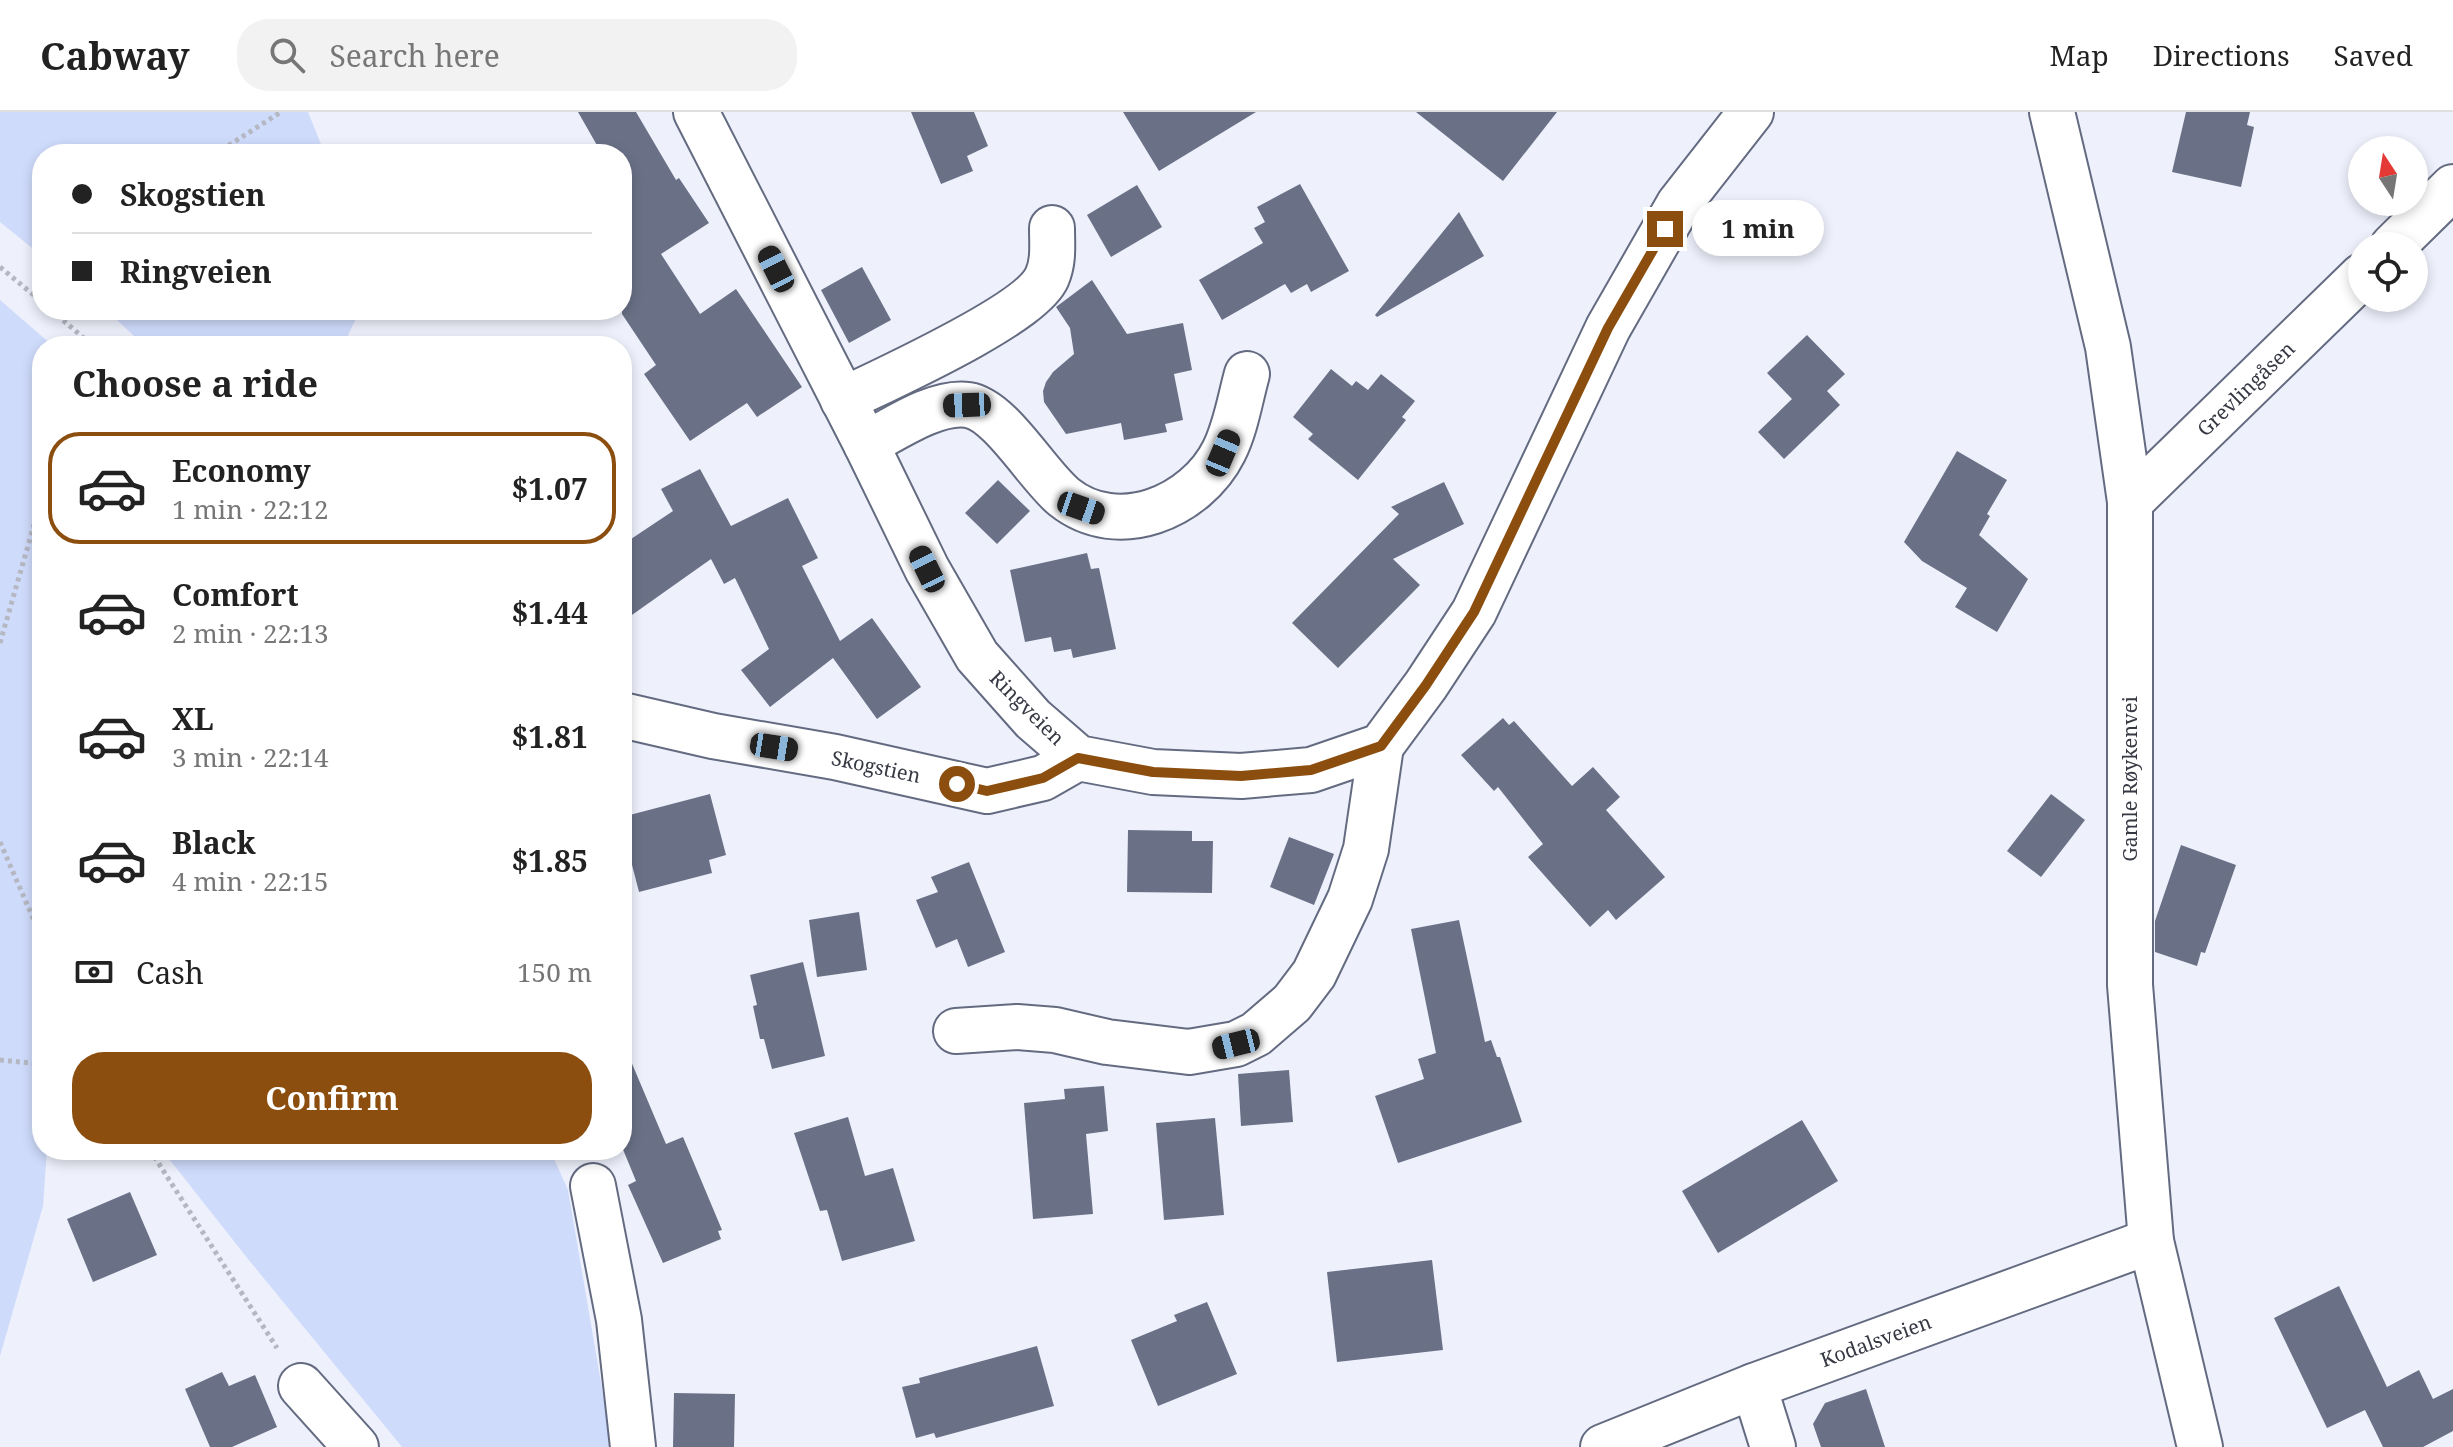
<!DOCTYPE html>
<html lang="en">
<head>
<meta charset="utf-8">
<style>
  body { margin:0; font-family:"Noto Serif",serif; background:#f2f2f2; color:#222; height:100vh; display:flex; flex-direction:column; font-size:30px; white-space:nowrap }
  * { box-sizing:border-box; margin:0 }
  p { font-size:26px; color:#767676 }
  .icon { flex:none; width:44px; height:44px; fill:none; stroke:currentColor; stroke-width:2; stroke-linecap:round; stroke-linejoin:round }
  .map { position:relative; flex:1; overflow:hidden }
  .details { position:absolute; left:32px; top:224px; width:600px; height:824px; display:flex; flex-direction:column; background:#fff; border-radius:32px; box-shadow:0 4px 12px #0003 }
  .details>* { flex:none }
  .top-card { position:absolute; left:32px; top:32px; width:600px; height:176px; border-radius:32px; box-shadow:0 4px 12px #0003; display:grid; align-content:center; height:176px; padding:0 40px; background:#fff }
  .needle { width:52px; rotate:348deg }
  .fabs { position:absolute; left:2348px; top:24px; display:grid; gap:16px }
  .fabs a { display:grid; place-items:center; width:80px; height:80px; border-radius:50%; background:#fff; box-shadow:0 4px 12px #0003; font-size:40px }
  .end { position:absolute; width:36px; height:36px; margin:-18px; border:10px solid #8b4e0e; background:#fff; box-shadow:0 0 0 4px #fff }
  .from { border-radius:50% }
  .bubble { position:absolute; height:56px; border-radius:28px; background:#fff; box-shadow:0 4px 12px #0003; font-size:26px; font-weight:700; line-height:56px; text-align:center }
  .car { position:absolute; width:24px; height:48px; margin:-24px -12px; border-radius:10px; box-shadow:0 0 6px 2px #0007; background:linear-gradient(#222 24%,#8ab4d8 0 40%,#222 0 76%,#8ab4d8 0 86%,#222 0) }
  .top-card b { display:flex; align-items:center; gap:28px; height:76px; font-size:30px }
  .top-card b+b { border-top:2px solid #e0e0e0 }
  .top-card i { width:20px; height:20px; background:#222 }
  ul { padding:0; list-style:none }
  li { display:flex; align-items:center; gap:24px; height:112px; margin:0 16px 12px; padding:0 24px; border:4px solid transparent; border-radius:32px }
  li div { flex:1 }
  li b { display:block; font-size:30px }
  li em { font-style:normal; font-weight:700 }
  li.active { border-color:#8b4e0e }
  li>.icon { width:72px; height:72px; stroke-width:1.5 }
  h2 { padding:0 40px; font-size:36px; line-height:96px }
  .pay { display:flex; align-items:center; gap:20px; height:88px; padding:0 40px; font-size:30px }
  .pay p { margin-inline-start:auto }
  .button { display:flex; gap:16px; margin-top:auto; padding:16px 40px }
  .button a { flex:1; height:92px; border-radius:32px; background:#8b4e0e; color:#fff; font-size:32px; font-weight:700; line-height:92px; text-align:center }
  header { display:flex; align-items:center; gap:48px; box-sizing:border-box; height:112px; padding:0 40px; background:#fff; border-bottom:2px solid #e0e0e0 }
  header strong { font-size:38px }
  nav { display:flex; gap:44px; margin-inline-start:auto; font-size:28px }
  .search { width:560px; height:72px; background:#f2f2f2; display:flex; align-items:center; gap:20px; box-sizing:border-box; padding:0 28px; border-radius:32px; color:#767676; font-size:30px }
  .map>svg:first-child { display:block }
</style>
</head>
<body>
<header>
<strong>Cabway</strong>
<div class="search"><svg class="icon" aria-label="search" viewBox="0 0 24 24"><circle cx="10" cy="10" r="6"/><path d="M15 15l6 6"/></svg>Search here</div>
<nav><a>Map</a><a>Directions</a><a>Saved</a></nav>
</header>
<div class="map">
<svg width="2453" height="1335" viewBox="0 0 2453 1335">
  <rect width="100%" height="100%" fill="#eef1fc"/>
  <g fill="#cfdbfb">
    <polygon points="0,0 308,0 325,42 42,42 42,144 0,110"/>
    <polygon points="0,188 53,234 42,234 42,1038 47,1038 43,1094 0,1244"/>
    <polygon points="106,198 360,198 343,234 145,234"/>
    <polygon points="162,1038 550,1038 568,1078 612,1335 402,1335 248,1147"/>
  </g>
  <g fill="#6a7187">
    <polygon points="578,0 636,0 676,68 679,66 709,111 661,142 700,202 736,177 802,275 757,305 747,291 690,329 644,262 656,253 622,202 622,42 602,42"/>
    <polygon points="911,0 974,0 988,34 967,44 973,59 941,72"/>
    <polygon points="1123,0 1256,0 1159,59"/>
    <polygon points="1416,0 1557,0 1503,69"/>
    <polygon points="2186,0 2250,0 2247,13 2254,15 2241,75 2172,60"/>
    <polygon points="1300,72 1349,159 1311,180 1307,172 1291,181 1285,172 1222,208 1199,168 1263,131 1254,116 1265,110 1257,95"/>
    <polygon points="1137,73 1162,115 1111,145 1087,103"/>
    <polygon points="1459,100 1484,144 1377,205 1375,203"/>
    <polygon points="862,155 891,208 849,231 821,178"/>
    <polygon points="1092,168 1127,222 1183,211 1192,258 1174,262 1183,308 1165,312 1167,320 1124,328 1121,311 1066,322 1044,290 1043,279 1046,270 1053,260 1074,242 1070,216 1056,195"/>
    <polygon points="1807,223 1845,262 1827,279 1840,293 1784,347 1758,320 1792,287 1767,261"/>
    <polygon points="1331,257 1352,274 1356,269 1368,278 1381,262 1415,289 1402,305 1406,308 1358,368 1308,327 1313,322 1293,305"/>
    <polygon points="1957,339 2007,368 1987,402 1990,404 1979,423 2028,467 1997,520 1955,495 1967,476 1922,449 1904,430"/>
    <polygon points="700,357 731,414 788,386 818,446 802,454 840,529 872,506 921,575 877,607 833,546 770,595 741,558 769,537 735,466 724,472 711,447 622,510 622,433 673,399 661,377"/>
    <polygon points="998,368 1030,399 997,432 965,401"/>
    <polygon points="1444,370 1464,412 1393,447 1420,473 1338,556 1292,511 1399,402 1391,395"/>
    <polygon points="1087,441 1091,457 1099,456 1116,537 1073,546 1071,537 1054,540 1051,525 1025,530 1010,458"/>
    <polygon points="1503,606 1509,613 1514,609 1572,674 1593,655 1620,685 1606,698 1665,765 1616,808 1608,798 1590,815 1528,745 1543,732 1498,675 1494,679 1461,643"/>
    <polygon points="710,682 726,743 709,748 712,761 639,780 622,714 622,705"/>
    <polygon points="2051,682 2085,708 2041,765 2007,739"/>
    <polygon points="1128,718 1192,719 1192,729 1213,729 1212,781 1127,780"/>
    <polygon points="1289,725 1334,742 1314,793 1270,775"/>
    <polygon points="2181,733 2236,753 2205,841 2201,840 2197,854 2155,840 2155,809"/>
    <polygon points="969,750 1005,840 968,855 957,827 936,836 916,788 938,780 931,765"/>
    <polygon points="859,800 867,858 817,865 809,808"/>
    <polygon points="1459,808 1485,930 1491,928 1497,945 1500,945 1522,1010 1398,1051 1375,984 1424,967 1418,947 1436,941 1411,817"/>
    <polygon points="803,850 825,944 772,957 764,927 760,927 753,894 757,893 750,863"/>
    <polygon points="622,928 666,1032 683,1025 722,1118 718,1119 721,1127 663,1151 628,1073 636,1069 622,1035"/>
    <polygon points="1289,958 1293,1010 1241,1014 1238,962"/>
    <polygon points="1104,974 1108,1019 1086,1022 1093,1102 1033,1107 1024,991 1065,987 1064,977"/>
    <polygon points="848,1005 865,1064 893,1056 915,1129 842,1149 827,1098 820,1099 794,1021"/>
    <polygon points="1215,1006 1224,1103 1164,1108 1156,1011"/>
    <polygon points="1802,1008 1838,1069 1718,1141 1682,1079"/>
    <polygon points="130,1080 157,1143 93,1170 67,1107"/>
    <polygon points="1432,1148 1443,1238 1337,1250 1327,1160"/>
    <polygon points="2339,1174 2387,1275 2419,1258 2433,1287 2453,1277 2453,1319 2423,1335 2383,1335 2365,1298 2327,1316 2274,1206"/>
    <polygon points="1207,1190 1237,1262 1158,1294 1131,1228 1177,1209 1174,1203"/>
    <polygon points="1037,1234 1054,1294 936,1326 934,1321 916,1326 902,1275 920,1271 919,1266"/>
    <polygon points="222,1260 229,1274 255,1263 277,1315 232,1335 210,1335 185,1277"/>
    <polygon points="1866,1277 1885,1335 1821,1335 1813,1312 1825,1291"/>
    <polygon points="674,1281 735,1282 734,1335 673,1335"/>
  </g>
  <g fill="none" stroke-linecap="round" stroke-linejoin="round">
    <g stroke="#646b81" stroke-width="48">
      <g id="minor">
        <polyline points="696,0 866,332 927,457 977,544 1033,607 1078,646 1153,660 1241,664 1311,658 1381,634 1426,573 1474,500 1608,216 1679,92 1751,0"/>
        <polyline points="2052,0 2108,235 2130,390 2130,873 2151,1129 2200,1335"/>
        <polyline points="2393,134 2453,75"/>
        <path d="M 843,288 C 886,267 1030,203 1047,165 C 1054,149 1052,133 1052,116"/>
        <path d="M 866,332 C 893,318 936,288 968,293 C 1001,298 1037,363 1064,385 C 1118,428 1196,395 1224,339 C 1236,315 1240,287 1247,262"/>
        <polyline points="2130,390 2362,164"/>
        <polyline points="622,603 713,624 835,645 987,679 1043,666 1078,646"/>
        <polyline points="956,919 1017,915 1055,918 1107,930 1189,940 1236,932 1256,922 1292,891 1314,862 1350,787 1366,737 1381,634"/>
        <polyline points="593,1074 619,1208 633,1335"/>
        <polyline points="301,1274 356,1335"/>
        <polyline points="1754,1274 1773,1335"/>
        <polyline points="1603,1335 1754,1274 2151,1129"/>
      </g>
    </g>
    <g stroke="#b5b8c3" stroke-width="5" stroke-dasharray="4 4" stroke-linecap="butt">
      <polyline points="215,42 281,0"/>
      <polyline points="0,155 42,190"/>
      <polyline points="51,198 93,234"/>
      <polyline points="0,531 42,385"/>
      <polyline points="0,730 42,827"/>
      <polyline points="0,948 42,952"/>
      <polyline points="150,1038 277,1236"/>
    </g>
    <use href="#minor" stroke="#fff" stroke-width="44"/>
  </g>
  <g fill="none" stroke-linecap="round" stroke-linejoin="round">
    <polyline stroke="#8b4e0e" stroke-width="10" points="957,672 987,679 1043,666 1078,646 1153,660 1241,664 1311,658 1381,634 1426,573 1474,500 1608,216 1665,117"/>
  </g>
  <g text-anchor="middle" stroke-width="8" stroke-linejoin="round" paint-order="stroke">
    <g font-size="20" fill="#363943" stroke="#fff">
      <text transform="translate(2246 277) rotate(-44)" y="7">Grevlingåsen</text>
      <text transform="translate(1027 596) rotate(45)" y="7">Ringveien</text>
      <text transform="translate(876 655) rotate(12)" y="7">Skogstien</text>
      <text transform="translate(2130 667) rotate(-90)" y="7">Gamle Røykenvei</text>
      <text transform="translate(1876 1229) rotate(-20)" y="7">Kodalsveien</text>
    </g>
  </g>
</svg>
<div class="fabs">
<a><svg class="needle" viewBox="-14 -14 28 28"><path d="M0-13l5 13h-10z" fill="#e53935"/><path d="M0 13l5-13h-10z" fill="#767676"/></svg></a>
<a><svg class="icon" aria-label="locate" viewBox="0 0 24 24"><circle cx="12" cy="12" r="6"/><path d="M12 2v4M12 18v4M2 12h4M18 12h4"/></svg></a>
</div>
<i class="end from" style="left:957px;top:672px"></i>
<i class="end" style="left:1665px;top:117px"></i>
<div class="bubble" style="left:1692px;top:88px;width:132px">1 min</div>
<i class="car" style="left:776px;top:157px;rotate:333deg"></i>
<i class="car" style="left:967px;top:293px;rotate:268deg"></i>
<i class="car" style="left:1223px;top:341px;rotate:23deg"></i>
<i class="car" style="left:1081px;top:396px;rotate:109deg"></i>
<i class="car" style="left:927px;top:457px;rotate:334deg"></i>
<i class="car" style="left:774px;top:635px;rotate:99deg"></i>
<i class="car" style="left:1236px;top:932px;rotate:256deg"></i>
<div class="top-card">
<b><i class="from"></i>Skogstien</b>
<b><i></i>Ringveien</b>
</div>
<section class="details">
<h2>Choose a ride</h2>
<ul>
<li class="active"><svg class="icon" aria-label="car" viewBox="0 0 24 24"><path d="M5 17H2v-5l4-1 3-4h7l3 4 3 1v5h-3M9 17h6M6 11h13"/><circle cx="7" cy="17" r="2"/><circle cx="17" cy="17" r="2"/></svg><div><b>Economy</b><p>1 min · 22:12</p></div><em>$1.07</em></li>
<li><svg class="icon" aria-label="car" viewBox="0 0 24 24"><path d="M5 17H2v-5l4-1 3-4h7l3 4 3 1v5h-3M9 17h6M6 11h13"/><circle cx="7" cy="17" r="2"/><circle cx="17" cy="17" r="2"/></svg><div><b>Comfort</b><p>2 min · 22:13</p></div><em>$1.44</em></li>
<li><svg class="icon" aria-label="car" viewBox="0 0 24 24"><path d="M5 17H2v-5l4-1 3-4h7l3 4 3 1v5h-3M9 17h6M6 11h13"/><circle cx="7" cy="17" r="2"/><circle cx="17" cy="17" r="2"/></svg><div><b>XL</b><p>3 min · 22:14</p></div><em>$1.81</em></li>
<li><svg class="icon" aria-label="car" viewBox="0 0 24 24"><path d="M5 17H2v-5l4-1 3-4h7l3 4 3 1v5h-3M9 17h6M6 11h13"/><circle cx="7" cy="17" r="2"/><circle cx="17" cy="17" r="2"/></svg><div><b>Black</b><p>4 min · 22:15</p></div><em>$1.85</em></li>
</ul>
<div class="pay"><svg class="icon" aria-label="cash" viewBox="0 0 24 24"><path d="M3 7h18v10H3z"/><circle cx="12" cy="12" r="2"/></svg>Cash<p>150 m</p></div>
<div class="button"><a>Confirm</a></div>
</section>
</div>
</body>
</html>
